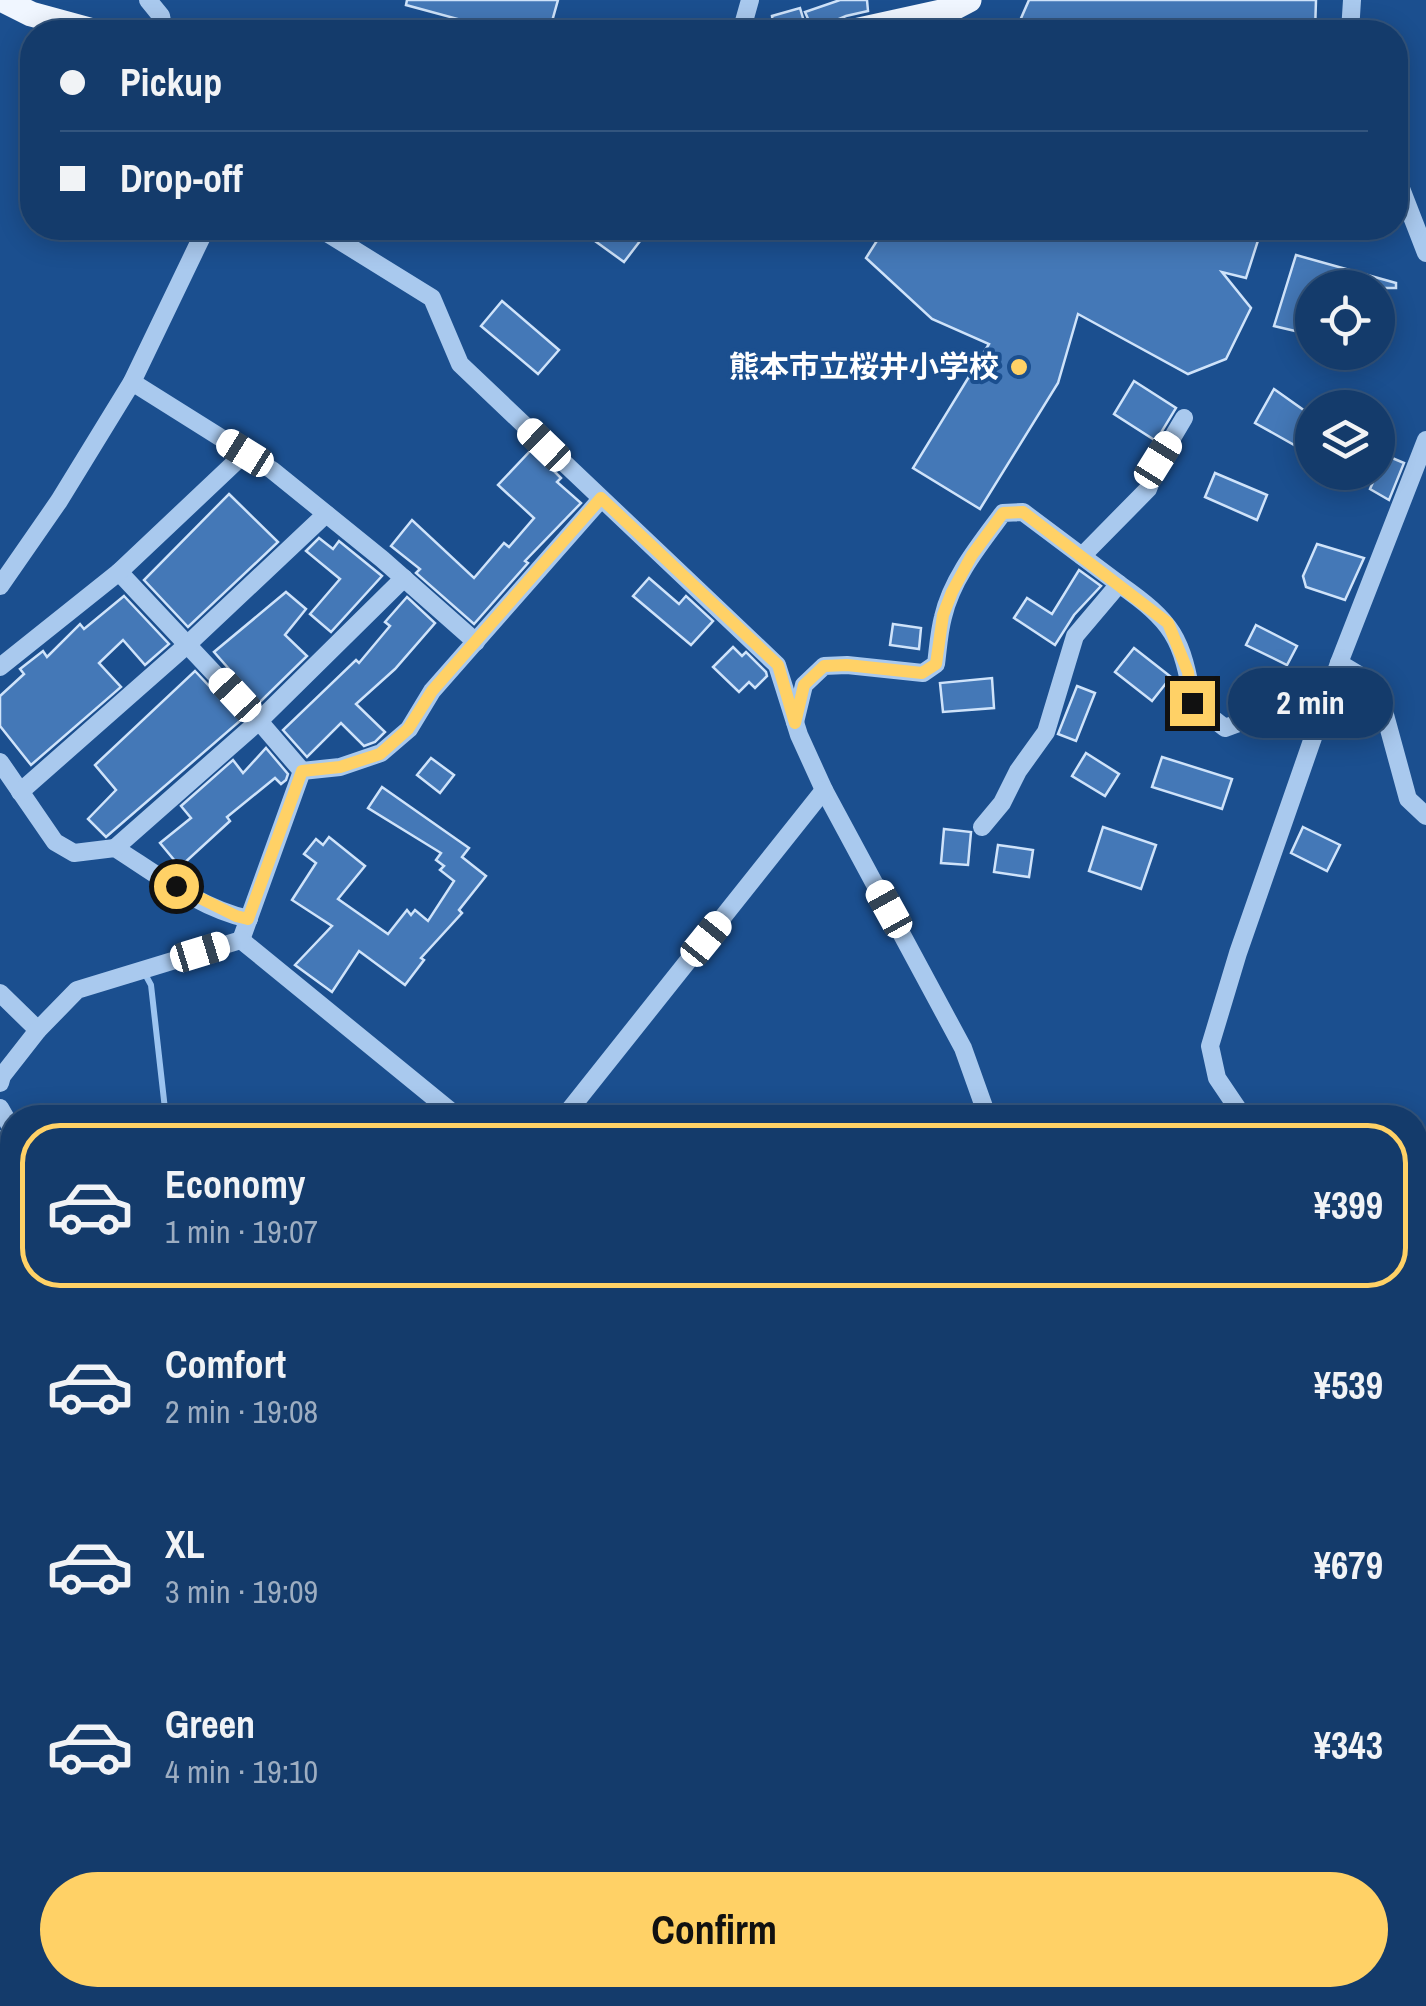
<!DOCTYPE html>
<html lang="en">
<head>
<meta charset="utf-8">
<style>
  body { margin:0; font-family:"Archivo Narrow","Noto Sans JP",sans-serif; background:#214673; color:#f1f3f6; height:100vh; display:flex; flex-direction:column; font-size:38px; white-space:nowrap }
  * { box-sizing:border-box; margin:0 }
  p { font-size:32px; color:#9dadc1 }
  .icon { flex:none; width:55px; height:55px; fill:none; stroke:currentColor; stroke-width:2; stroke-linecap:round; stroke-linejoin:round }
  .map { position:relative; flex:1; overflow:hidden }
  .sheet { position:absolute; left:0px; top:1105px; width:1428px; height:902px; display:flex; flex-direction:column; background:#143b6b; border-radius:40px 40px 0 0; box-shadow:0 5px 25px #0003,0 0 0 2px #33557e }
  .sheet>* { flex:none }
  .guide { position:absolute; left:20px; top:20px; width:1388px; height:220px; border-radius:40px; box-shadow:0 5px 25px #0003,0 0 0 2px #33557e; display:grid; align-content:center; height:220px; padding:0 40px; background:#143b6b }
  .tools { position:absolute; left:1295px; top:270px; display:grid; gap:20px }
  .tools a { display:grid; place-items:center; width:100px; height:100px; border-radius:50%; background:#143b6b; box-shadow:0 5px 25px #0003,0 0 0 2px #33557e; font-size:50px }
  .end { position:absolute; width:45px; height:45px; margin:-22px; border:12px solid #ffd166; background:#111; box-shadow:0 0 0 5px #111 }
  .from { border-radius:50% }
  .bubble { position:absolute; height:70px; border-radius:35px; background:#143b6b; box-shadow:0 5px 25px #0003,0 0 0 2px #33557e; font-size:32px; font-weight:700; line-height:70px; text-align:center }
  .car { position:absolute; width:30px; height:60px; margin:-30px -15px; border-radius:12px; box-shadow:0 0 8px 2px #0007; background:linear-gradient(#fff 24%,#345 0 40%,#fff 0 76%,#345 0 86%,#fff 0) }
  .guide b { display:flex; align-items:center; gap:35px; height:95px; font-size:38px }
  .guide b+b { border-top:2px solid #33557e }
  .guide i { width:25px; height:25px; background:#f1f3f6 }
  ul { padding:18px 0 0; list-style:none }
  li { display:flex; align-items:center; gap:30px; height:165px; margin:0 20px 15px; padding:0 20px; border:5px solid transparent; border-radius:40px }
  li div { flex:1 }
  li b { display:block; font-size:38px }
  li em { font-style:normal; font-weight:700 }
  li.active { border-color:#ffd166 }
  li>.icon { width:90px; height:90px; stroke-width:1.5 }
  .primary-button { display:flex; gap:20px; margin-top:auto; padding:20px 40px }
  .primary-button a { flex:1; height:115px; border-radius:60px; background:#ffd166; color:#111; font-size:40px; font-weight:700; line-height:115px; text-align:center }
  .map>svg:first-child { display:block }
</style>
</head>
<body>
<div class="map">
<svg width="1426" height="2006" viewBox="0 0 1426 2006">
  <rect width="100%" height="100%" fill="#1b4f8f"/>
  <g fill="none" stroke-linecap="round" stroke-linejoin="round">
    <polyline stroke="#9cc4f0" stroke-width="6" points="145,974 151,985 166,1118"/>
    <polyline stroke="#3c6290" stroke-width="35" points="1415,1941 1426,1947"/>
  </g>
  <g fill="#4478b7" stroke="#cfe3fa" stroke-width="2.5">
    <polygon points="407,0 558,0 549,32 466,32 469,22 406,5"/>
    <polygon points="867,0 868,11 846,16 813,30 805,12 840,0"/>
    <polygon points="1029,0 1316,0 1315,32 1015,32"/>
    <polygon points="800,8 805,25 774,32 772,16"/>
    <polygon points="577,228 650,228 624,262"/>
    <polygon points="885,228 1262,228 1246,278 1222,272 1251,308 1226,359 1188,374 1078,314 1058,383 980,509 913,468 989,344 932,319 866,258"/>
    <polygon points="1296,255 1396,283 1396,288 1312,288 1312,335 1274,326"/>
    <polygon points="502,301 559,350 538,374 481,326"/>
    <polygon points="1134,381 1176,408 1156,441 1114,414"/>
    <polygon points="1274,389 1312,416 1312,455 1255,423"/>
    <polygon points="532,449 561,478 557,482 581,503 525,561 528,563 474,624 416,573 420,569 391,546 412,520 474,578 504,543 509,547 534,518 498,485"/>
    <polygon points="1385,455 1404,463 1389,500 1370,489"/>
    <polygon points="1215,473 1267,495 1257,520 1205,497"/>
    <polygon points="229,494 278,542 188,627 144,580"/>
    <polygon points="319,538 333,549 339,541 382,576 331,632 310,614 340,579 306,551"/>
    <polygon points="1317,544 1364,558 1345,600 1306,587 1303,576"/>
    <polygon points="1079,570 1101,586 1074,615 1055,645 1014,618 1027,598 1052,614"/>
    <polygon points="649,578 679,604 686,596 713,621 691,645 633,596"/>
    <polygon points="286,592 306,609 285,635 307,656 259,703 214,652"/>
    <polygon points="124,596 169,644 145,665 123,640 99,663 121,687 31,765 0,726 0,696 24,674 20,669 43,651 47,657 80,624 84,629"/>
    <polygon points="407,597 435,623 395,669 356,704 385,732 375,742 364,746 341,723 307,757 283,730 356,660 359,663 390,626 385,622"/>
    <polygon points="893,624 921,628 919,649 890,645"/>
    <polygon points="1256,625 1297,646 1287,665 1246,645"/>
    <polygon points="733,647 742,656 746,652 766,672 767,676 755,688 749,682 739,692 713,667"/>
    <polygon points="1134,648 1171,677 1152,701 1115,672"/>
    <polygon points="195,671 241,720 106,837 88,819 116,790 95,765"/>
    <polygon points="992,678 994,708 943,712 940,683"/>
    <polygon points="1077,686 1095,693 1076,741 1058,734"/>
    <polygon points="266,748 288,774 286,780 281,784 275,778 227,817 230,821 180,867 160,843 191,818 181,806 233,760 243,773"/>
    <polygon points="1086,753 1119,774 1105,796 1072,776"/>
    <polygon points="1162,757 1232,779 1222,809 1152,787"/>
    <polygon points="431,758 454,775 440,793 417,775"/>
    <polygon points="382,787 469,848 462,857 486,876 459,910 462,913 421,958 424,960 405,985 359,951 332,992 295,965 332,926 292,900 316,863 304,854 316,839 323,845 329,837 365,866 338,899 388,934 407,910 411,915 415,910 428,921 454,881 440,870 444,866 436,860 441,853 368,808"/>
    <polygon points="1103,827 1156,845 1141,889 1089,871"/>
    <polygon points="1303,827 1340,845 1327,871 1291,853"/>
    <polygon points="944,829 971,832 968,865 941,863"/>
    <polygon points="998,845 1033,850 1029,877 994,872"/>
  </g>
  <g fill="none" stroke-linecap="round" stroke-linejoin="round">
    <g stroke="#a9c9ee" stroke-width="18">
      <polyline points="148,0 161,16 164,32"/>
      <polyline points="741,32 750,0"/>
      <polyline points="1350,32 1352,0"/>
      <polyline points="1395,173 1426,253"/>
      <polyline points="319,228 432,298 460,364 777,665 799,735 824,790 963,1048 988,1118"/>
      <polyline points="132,382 272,470 382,559 476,642"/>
      <polyline points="1082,556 1148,489 1159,460 1184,418"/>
      <polyline points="119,572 259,721 302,771"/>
      <polyline points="0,586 59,501 132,382 206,228"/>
      <polyline points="1339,663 1364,678 1381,700 1408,799 1426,816"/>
      <polyline points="0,667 119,572 245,453"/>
      <path d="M 795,722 L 804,685 L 824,666 L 847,665 L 923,673 L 936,664 C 938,649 939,632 943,617 C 952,578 980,544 1003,513 L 1023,512 L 1119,584"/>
      <path d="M 0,762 L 55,842 L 74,853 L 115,848 C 156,874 201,909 249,919"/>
      <polyline points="20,792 188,644 326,514"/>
      <path d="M 982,827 L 1002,803 L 1018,771 L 1046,732 L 1075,636 L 1119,584 C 1173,622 1182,637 1193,703 L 1225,728 L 1244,721 L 1276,680 L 1297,675 L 1330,689"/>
      <polyline points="115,848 259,721 404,578"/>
      <polyline points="241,940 302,771 340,767 381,753 409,729 432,691 601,499"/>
      <polyline points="241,940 459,1118"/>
      <polyline points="0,993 38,1030"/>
      <polyline points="0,1083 2,1076 38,1030 77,990 241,940"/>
      <polyline points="0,1108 12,1129"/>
      <polyline points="563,1118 824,790"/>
      <polyline points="1244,1118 1217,1078 1210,1046 1238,953 1339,663 1426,440"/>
      <polyline points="0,1139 12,1163"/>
      <polyline points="1415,1317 1426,1363"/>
      <polyline points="0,1630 12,1618"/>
      <polyline points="1415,1736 1426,1729"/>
      <polyline points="1269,1995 1305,2006"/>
      <polyline points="398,2006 405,1995"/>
    </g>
    <g stroke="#f0f6ff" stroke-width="25">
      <polyline points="3,0 31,14 97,32"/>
      <polyline points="850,32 950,10 969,0"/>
    </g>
    <g stroke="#fff" stroke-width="30">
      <polyline points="1415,1577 1426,1550"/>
      <polyline points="1241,2006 1245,1995"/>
    </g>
  </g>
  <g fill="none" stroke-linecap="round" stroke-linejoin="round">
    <polyline stroke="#ffd166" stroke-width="12" points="176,886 236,916 248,919 302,771 340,767 380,754 408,729 432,691 601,498 778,665 795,723 804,685 824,666 847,665 922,673 936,664 943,615 952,592 972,555 1003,513 1023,512 1168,623 1188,672 1192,703"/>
  </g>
  <circle fill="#ffd166" stroke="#1b4f8f" stroke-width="4" cx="1019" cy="367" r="10"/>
  <g text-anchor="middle" stroke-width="8" stroke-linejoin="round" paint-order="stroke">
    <g font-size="30" font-weight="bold" fill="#fff" stroke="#1b4f8f" text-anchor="end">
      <text x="999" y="377">熊本市立桜井小学校</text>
    </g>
  </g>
</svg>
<div class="tools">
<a><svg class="icon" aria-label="locate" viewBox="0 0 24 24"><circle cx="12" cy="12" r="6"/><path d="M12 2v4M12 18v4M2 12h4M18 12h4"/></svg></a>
<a><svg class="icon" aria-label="layers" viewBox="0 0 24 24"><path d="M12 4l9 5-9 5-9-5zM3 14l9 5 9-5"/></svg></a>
</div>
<i class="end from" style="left:176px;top:886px"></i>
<i class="end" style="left:1192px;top:703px"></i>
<div class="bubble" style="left:1228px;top:668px;width:165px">2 min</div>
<i class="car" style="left:544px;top:445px;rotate:314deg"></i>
<i class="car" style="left:245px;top:453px;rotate:302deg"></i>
<i class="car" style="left:1158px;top:460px;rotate:32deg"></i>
<i class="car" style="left:235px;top:695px;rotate:317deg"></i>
<i class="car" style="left:889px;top:909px;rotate:331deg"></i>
<i class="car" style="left:706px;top:939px;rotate:39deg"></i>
<i class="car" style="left:200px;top:952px;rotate:73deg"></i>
<div class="guide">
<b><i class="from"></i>Pickup</b>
<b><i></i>Drop-off</b>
</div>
<section class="sheet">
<ul>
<li class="active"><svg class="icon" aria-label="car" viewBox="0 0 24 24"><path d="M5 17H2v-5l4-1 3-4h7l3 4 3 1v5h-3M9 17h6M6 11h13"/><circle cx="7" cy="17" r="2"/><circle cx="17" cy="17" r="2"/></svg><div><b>Economy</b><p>1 min · 19:07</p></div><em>¥399</em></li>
<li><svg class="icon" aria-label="car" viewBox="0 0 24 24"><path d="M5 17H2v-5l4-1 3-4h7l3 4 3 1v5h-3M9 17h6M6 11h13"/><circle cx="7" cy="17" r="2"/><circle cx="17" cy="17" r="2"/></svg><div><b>Comfort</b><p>2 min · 19:08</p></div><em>¥539</em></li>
<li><svg class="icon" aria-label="car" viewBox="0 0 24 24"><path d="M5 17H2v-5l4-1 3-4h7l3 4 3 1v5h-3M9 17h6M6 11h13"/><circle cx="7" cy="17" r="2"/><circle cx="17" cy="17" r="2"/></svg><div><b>XL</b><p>3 min · 19:09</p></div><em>¥679</em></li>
<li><svg class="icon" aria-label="car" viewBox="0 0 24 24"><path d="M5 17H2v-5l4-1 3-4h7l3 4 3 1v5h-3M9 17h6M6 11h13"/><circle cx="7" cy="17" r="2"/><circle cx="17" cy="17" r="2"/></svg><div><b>Green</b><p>4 min · 19:10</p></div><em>¥343</em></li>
</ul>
<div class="primary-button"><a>Confirm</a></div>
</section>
</div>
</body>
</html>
